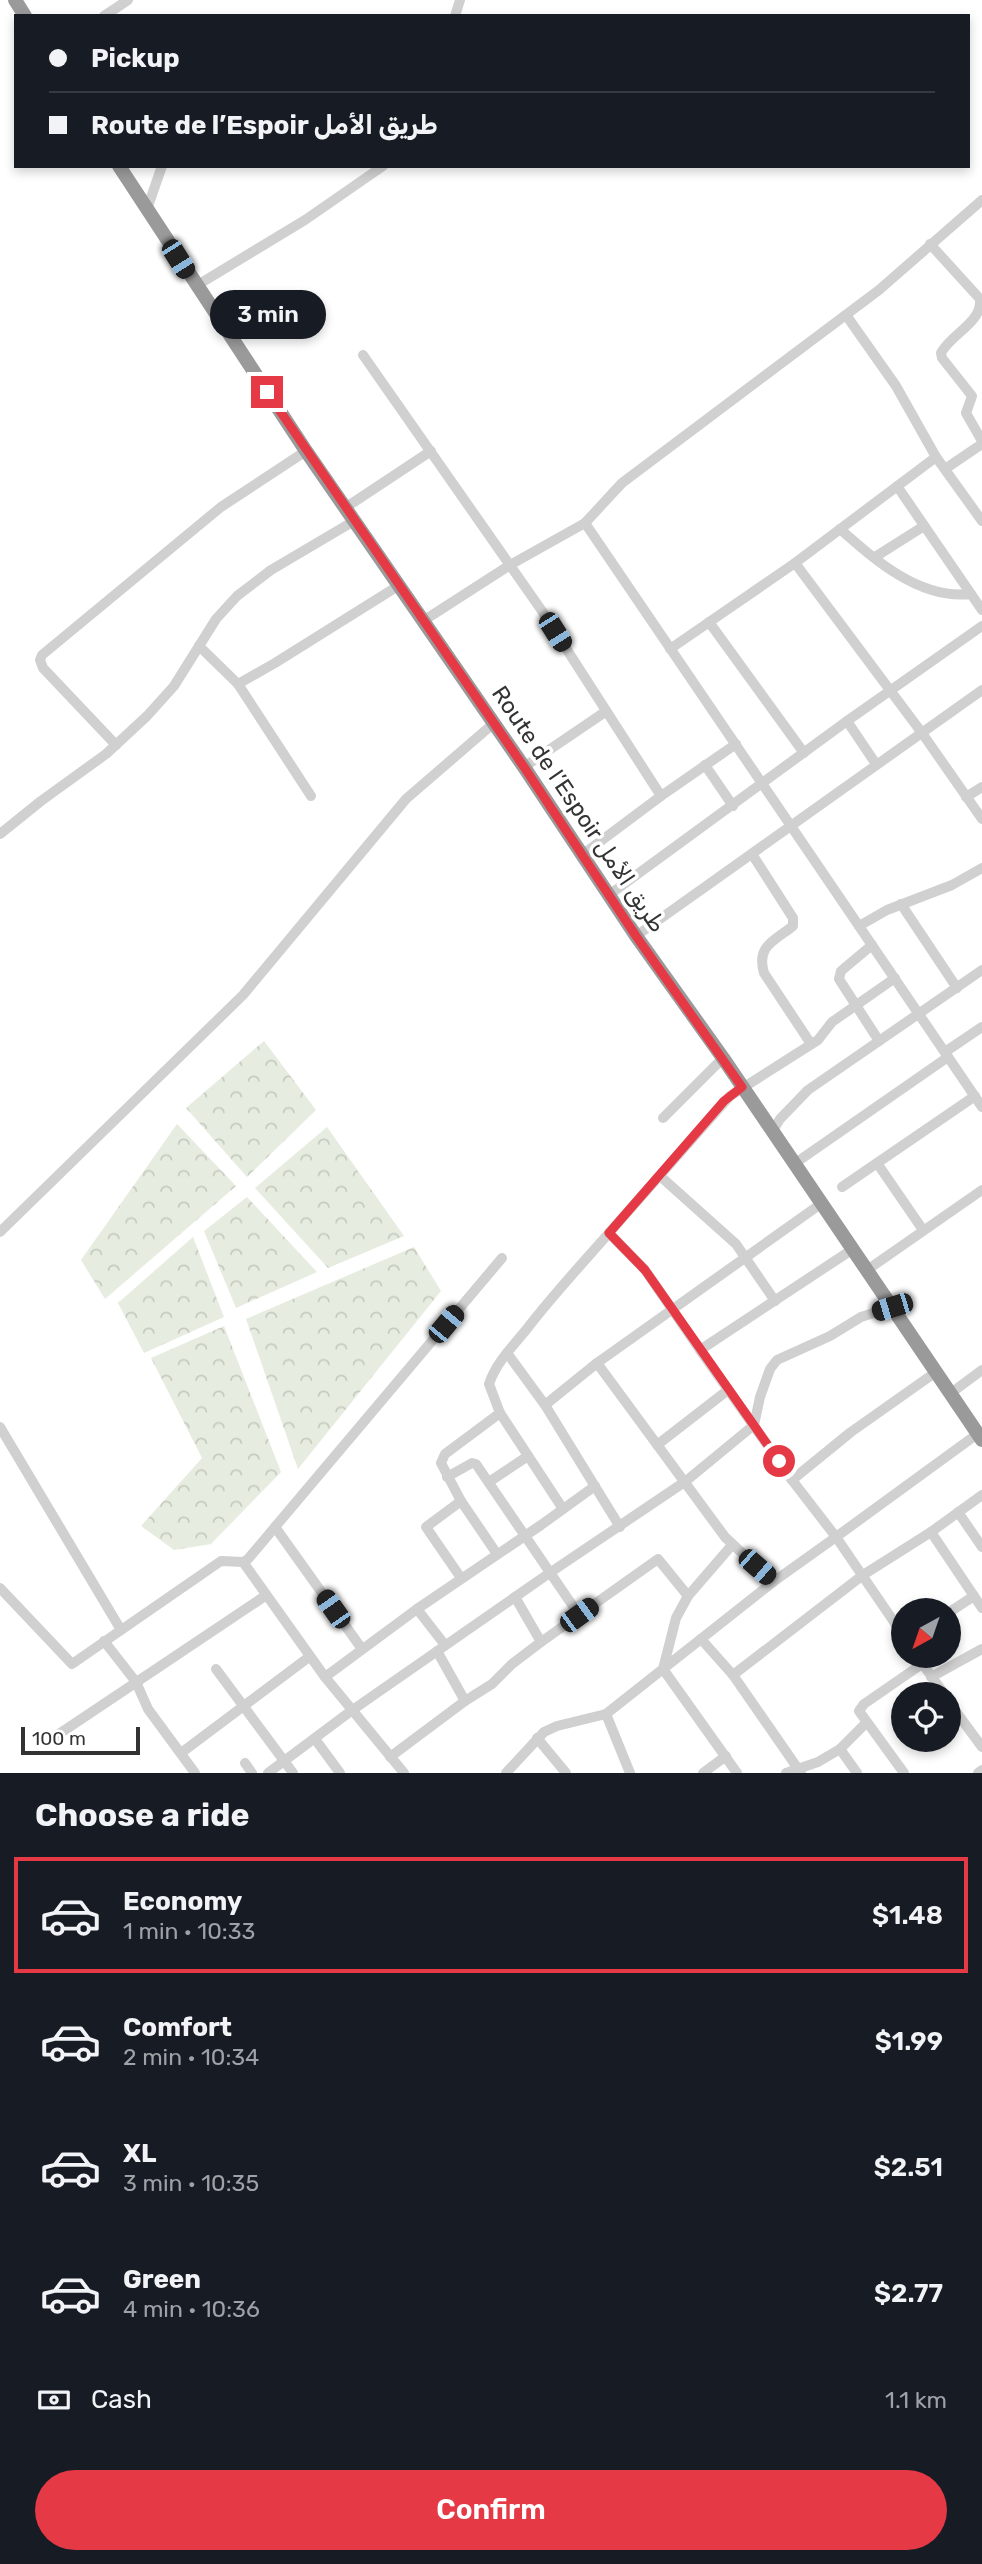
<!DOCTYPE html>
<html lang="en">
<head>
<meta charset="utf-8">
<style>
  body { margin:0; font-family:Rubik,Cairo,sans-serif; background:#242831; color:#f1f3f6; height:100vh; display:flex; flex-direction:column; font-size:26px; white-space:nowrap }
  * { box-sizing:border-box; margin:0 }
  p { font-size:23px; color:#9ea1a6 }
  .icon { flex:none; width:38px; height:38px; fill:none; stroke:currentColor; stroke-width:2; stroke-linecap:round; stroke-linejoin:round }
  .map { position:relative; height:1773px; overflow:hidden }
  .details { display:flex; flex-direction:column; background:#171b24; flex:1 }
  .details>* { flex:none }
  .banner { position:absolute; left:14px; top:14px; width:956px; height:154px; border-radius:0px; box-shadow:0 4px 10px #0003; display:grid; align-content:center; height:154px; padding:0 35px; background:#171b24 }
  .needle { width:46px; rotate:220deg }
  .buttons { position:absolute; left:891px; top:1598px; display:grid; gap:14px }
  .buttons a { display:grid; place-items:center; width:70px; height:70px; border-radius:50%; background:#171b24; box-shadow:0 4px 10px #0003; font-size:35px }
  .scale { position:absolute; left:21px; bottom:18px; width:119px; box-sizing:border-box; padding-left:7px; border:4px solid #333; border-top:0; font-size:19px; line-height:24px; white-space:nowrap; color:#333; -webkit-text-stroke:5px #fff; paint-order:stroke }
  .end { position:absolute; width:32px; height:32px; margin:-16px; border:9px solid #e63946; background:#fff; box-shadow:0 0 0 4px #fff }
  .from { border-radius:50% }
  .bubble { position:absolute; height:49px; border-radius:24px; background:#171b24; box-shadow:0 4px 10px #0003; font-size:23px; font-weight:600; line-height:49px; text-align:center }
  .car { position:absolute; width:21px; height:42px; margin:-21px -10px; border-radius:9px; box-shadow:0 0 5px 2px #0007; background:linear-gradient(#222 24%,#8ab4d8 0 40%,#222 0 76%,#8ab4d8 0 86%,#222 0) }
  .banner b { display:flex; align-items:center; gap:24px; height:66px; font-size:26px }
  .banner b+b { border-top:2px solid #363941 }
  .banner i { width:18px; height:18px; background:#f1f3f6 }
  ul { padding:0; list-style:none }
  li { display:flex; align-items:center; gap:21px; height:116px; margin:0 14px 10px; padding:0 21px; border:4px solid transparent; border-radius:0px }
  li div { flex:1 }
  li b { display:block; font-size:26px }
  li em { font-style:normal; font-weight:600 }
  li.current { border-color:#e63946 }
  li>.icon { width:63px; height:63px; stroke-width:1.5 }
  h2 { padding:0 35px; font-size:32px; line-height:84px }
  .pay { display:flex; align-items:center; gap:18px; height:77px; padding:0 35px; font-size:26px }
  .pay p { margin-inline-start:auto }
  .action { display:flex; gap:14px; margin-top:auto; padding:14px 35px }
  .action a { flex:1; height:80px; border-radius:42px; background:#e63946; color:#fff; font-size:28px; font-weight:600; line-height:80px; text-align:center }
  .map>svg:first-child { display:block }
</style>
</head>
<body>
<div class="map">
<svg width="982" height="1773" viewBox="0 0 982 1773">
  <defs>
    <pattern id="park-crowns" width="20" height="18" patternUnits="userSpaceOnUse" patternTransform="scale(1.75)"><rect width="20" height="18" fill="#e6ecdf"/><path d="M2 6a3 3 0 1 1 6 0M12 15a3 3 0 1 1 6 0" fill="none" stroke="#c6cbc0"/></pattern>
  </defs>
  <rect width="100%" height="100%" fill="#fff"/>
  <g fill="url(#park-crowns)">
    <polygon points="264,1041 316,1110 247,1177 186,1108"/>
    <polygon points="177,1124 236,1186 105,1299 81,1260"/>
    <polygon points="327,1127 404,1236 328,1268 255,1188"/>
    <polygon points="247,1197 317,1272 236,1308 204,1231"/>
    <polygon points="193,1237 224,1317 144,1353 118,1303"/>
    <polygon points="414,1247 441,1291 298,1469 246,1319"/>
    <polygon points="224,1326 281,1472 211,1544 174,1550 141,1526 202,1458 151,1358"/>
  </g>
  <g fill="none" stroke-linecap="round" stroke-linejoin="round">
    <g stroke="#d0d0d0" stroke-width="10">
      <polyline points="104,16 128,0"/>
      <polyline points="455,16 460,0"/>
      <polyline points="147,209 162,166"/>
      <path d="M 930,244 L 980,299 C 982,323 952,333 941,353 L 942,358 L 972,396 L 966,413 L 982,441"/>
      <polyline points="196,286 305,220 383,166"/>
      <polyline points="846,315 896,386 936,457"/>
      <polyline points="363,355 542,611 661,796"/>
      <polyline points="945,469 982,444"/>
      <polyline points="897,486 982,610"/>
      <polyline points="345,508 431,451"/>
      <polyline points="585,523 982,1107"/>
      <path d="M 840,529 C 875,560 920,600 971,594"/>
      <polyline points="875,557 924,526"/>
      <polyline points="795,563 936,457 982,521"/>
      <polyline points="423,621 510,565 585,523 622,483 879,290 982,200"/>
      <polyline points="709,622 804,753"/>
      <polyline points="199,646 238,684 311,796"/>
      <polyline points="670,649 795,563 922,733 982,819"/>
      <polyline points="238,684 275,663 398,586"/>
      <polyline points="847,721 876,764"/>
      <polyline points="116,745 43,668 40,660 42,655 221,507 306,451"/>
      <polyline points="705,765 733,806"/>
      <polyline points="524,767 605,712"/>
      <polyline points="966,797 982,787"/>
      <polyline points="0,834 41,801 106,754 147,716 174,686 216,619 237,596 271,570 354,521"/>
      <path d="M 752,854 L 793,918 L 793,926 C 774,941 756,946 764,973 L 811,1044"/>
      <polyline points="582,855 661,796 736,744"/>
      <polyline points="609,895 847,721 982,626"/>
      <polyline points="901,904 957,988"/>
      <polyline points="859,926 887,910 952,885 982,868"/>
      <polyline points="636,936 982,690"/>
      <polyline points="872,945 841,971 839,979 879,1041"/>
      <polyline points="945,1052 982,1027"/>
      <polyline points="663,1118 723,1058"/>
      <polyline points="772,1132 780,1119 808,1090 982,970"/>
      <polyline points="877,1163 923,1230"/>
      <polyline points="794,1164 948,1057"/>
      <polyline points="660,1176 736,1244 775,1301"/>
      <polyline points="842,1187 975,1096"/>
      <polyline points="0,1232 243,995 406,799 494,723"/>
      <polyline points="867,1270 982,1190"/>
      <polyline points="700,1350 645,1270 609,1233 730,1096 818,1040 832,1022 895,978"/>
      <polyline points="507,1353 545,1405"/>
      <polyline points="597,1363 725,1537 773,1582"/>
      <polyline points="951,1393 982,1370"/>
      <polyline points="0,1427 121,1630"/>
      <polyline points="657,1445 728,1390"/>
      <polyline points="447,1477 472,1463 476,1464 579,1615"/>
      <polyline points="792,1480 851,1432 936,1372"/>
      <polyline points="489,1482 528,1456"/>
      <polyline points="461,1501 426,1527 461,1578"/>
      <path d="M 563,1509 L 500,1413 L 489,1384 C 496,1363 512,1347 526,1330 C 552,1296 581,1265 609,1233"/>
      <polyline points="958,1512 982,1547"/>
      <polyline points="275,1527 362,1649"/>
      <polyline points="620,1527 545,1405 597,1363 815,1208"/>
      <polyline points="931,1532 982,1608"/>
      <polyline points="732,1545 688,1596 676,1618 663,1669 737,1773"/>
      <polyline points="497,1554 461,1501 441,1463 445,1454 500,1413"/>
      <polyline points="243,1562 325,1677 404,1773"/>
      <polyline points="0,1588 72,1664 221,1561 243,1562 248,1559 502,1258"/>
      <polyline points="417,1609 445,1645"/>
      <polyline points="948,1613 974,1596"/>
      <polyline points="903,1635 836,1537 980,1432"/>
      <polyline points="701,1639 733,1675 801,1773"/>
      <polyline points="104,1641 136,1682 148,1709 195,1773"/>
      <polyline points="541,1642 658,1559 688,1596"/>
      <polyline points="437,1651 465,1701"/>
      <polyline points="917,1656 944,1694"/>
      <polyline points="216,1669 293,1773"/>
      <polyline points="733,1675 863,1575 931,1532 982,1495"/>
      <polyline points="325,1677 417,1609 541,1525 595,1486"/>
      <polyline points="931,1677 982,1649"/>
      <polyline points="948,1701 982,1747"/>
      <polyline points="606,1714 773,1582 836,1537 792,1480 700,1350 853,1249"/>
      <polyline points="56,1736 265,1596"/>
      <polyline points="537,1738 566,1773"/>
      <polyline points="315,1739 340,1773"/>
      <polyline points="840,1749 857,1773"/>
      <polyline points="181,1753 309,1657"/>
      <polyline points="390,1757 465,1701 492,1684 512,1664 541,1642 515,1597"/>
      <polyline points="245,1763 252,1773"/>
      <polyline points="268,1773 351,1711 551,1572 686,1481 754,1425 760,1397 770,1369 777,1360 830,1336 861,1317 892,1307"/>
      <polyline points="506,1773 544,1732 557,1726 606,1714 630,1773"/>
      <polyline points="703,1773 726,1756"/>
      <polyline points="786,1773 818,1762 840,1749 866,1723"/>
      <polyline points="904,1773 859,1711 864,1704 922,1664"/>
      <polyline points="978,1773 982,1770"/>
    </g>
    <g stroke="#9a9a9a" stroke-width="14">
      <polyline points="15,0 25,16"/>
      <polyline points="119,166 306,451 524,767 636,936 723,1058 982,1440"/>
    </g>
  </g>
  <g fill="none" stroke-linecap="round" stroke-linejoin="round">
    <polyline stroke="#e63946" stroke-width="9" points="267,392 524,767 636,936 742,1087 724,1101 609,1233 645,1270 779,1461"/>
  </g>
  <g text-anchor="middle" stroke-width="7" stroke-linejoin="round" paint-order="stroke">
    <g font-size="23" fill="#333" stroke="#fff">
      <text transform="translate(579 809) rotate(56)" y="8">Route de l’Espoir طريق الأمل</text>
    </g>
  </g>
</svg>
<div class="buttons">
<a><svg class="needle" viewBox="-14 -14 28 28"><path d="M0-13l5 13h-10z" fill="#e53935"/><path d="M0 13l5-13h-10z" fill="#9ea1a6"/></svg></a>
<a><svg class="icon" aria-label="locate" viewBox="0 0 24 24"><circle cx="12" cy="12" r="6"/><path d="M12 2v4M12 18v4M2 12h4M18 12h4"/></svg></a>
</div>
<div class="scale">100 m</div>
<i class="end from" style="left:779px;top:1461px"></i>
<i class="end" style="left:267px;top:392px"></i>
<div class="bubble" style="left:210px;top:290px;width:116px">3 min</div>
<i class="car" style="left:178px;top:259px;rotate:148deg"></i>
<i class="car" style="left:555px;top:632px;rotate:148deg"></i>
<i class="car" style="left:892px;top:1307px;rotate:253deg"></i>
<i class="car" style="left:446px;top:1324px;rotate:40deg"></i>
<i class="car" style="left:757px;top:1567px;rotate:131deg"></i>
<i class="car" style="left:333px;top:1609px;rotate:325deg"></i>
<i class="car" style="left:579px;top:1615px;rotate:54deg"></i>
<div class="banner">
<b><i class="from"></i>Pickup</b>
<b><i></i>Route de l’Espoir طريق الأمل</b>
</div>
</div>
<section class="details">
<h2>Choose a ride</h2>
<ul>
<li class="current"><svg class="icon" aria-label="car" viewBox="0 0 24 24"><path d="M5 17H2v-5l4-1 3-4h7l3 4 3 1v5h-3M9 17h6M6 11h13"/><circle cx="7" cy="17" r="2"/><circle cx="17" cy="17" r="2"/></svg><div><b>Economy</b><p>1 min · 10:33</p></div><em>$1.48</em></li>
<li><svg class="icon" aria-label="car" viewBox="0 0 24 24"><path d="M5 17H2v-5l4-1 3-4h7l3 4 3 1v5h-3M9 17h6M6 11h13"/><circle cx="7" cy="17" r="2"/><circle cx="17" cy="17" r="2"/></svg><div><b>Comfort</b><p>2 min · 10:34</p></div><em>$1.99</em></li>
<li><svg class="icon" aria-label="car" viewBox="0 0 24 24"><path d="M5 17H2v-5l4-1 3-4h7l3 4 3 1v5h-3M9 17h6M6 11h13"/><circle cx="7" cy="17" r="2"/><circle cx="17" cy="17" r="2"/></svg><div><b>XL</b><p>3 min · 10:35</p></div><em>$2.51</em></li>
<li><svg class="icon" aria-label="car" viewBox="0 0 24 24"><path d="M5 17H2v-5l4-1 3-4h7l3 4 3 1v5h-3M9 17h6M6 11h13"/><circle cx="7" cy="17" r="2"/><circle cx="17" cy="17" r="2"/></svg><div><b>Green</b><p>4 min · 10:36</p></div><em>$2.77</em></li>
</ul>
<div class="pay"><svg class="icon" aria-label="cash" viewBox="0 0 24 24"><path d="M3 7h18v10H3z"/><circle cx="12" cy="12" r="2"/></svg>Cash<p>1.1 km</p></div>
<div class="action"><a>Confirm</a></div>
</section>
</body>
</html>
